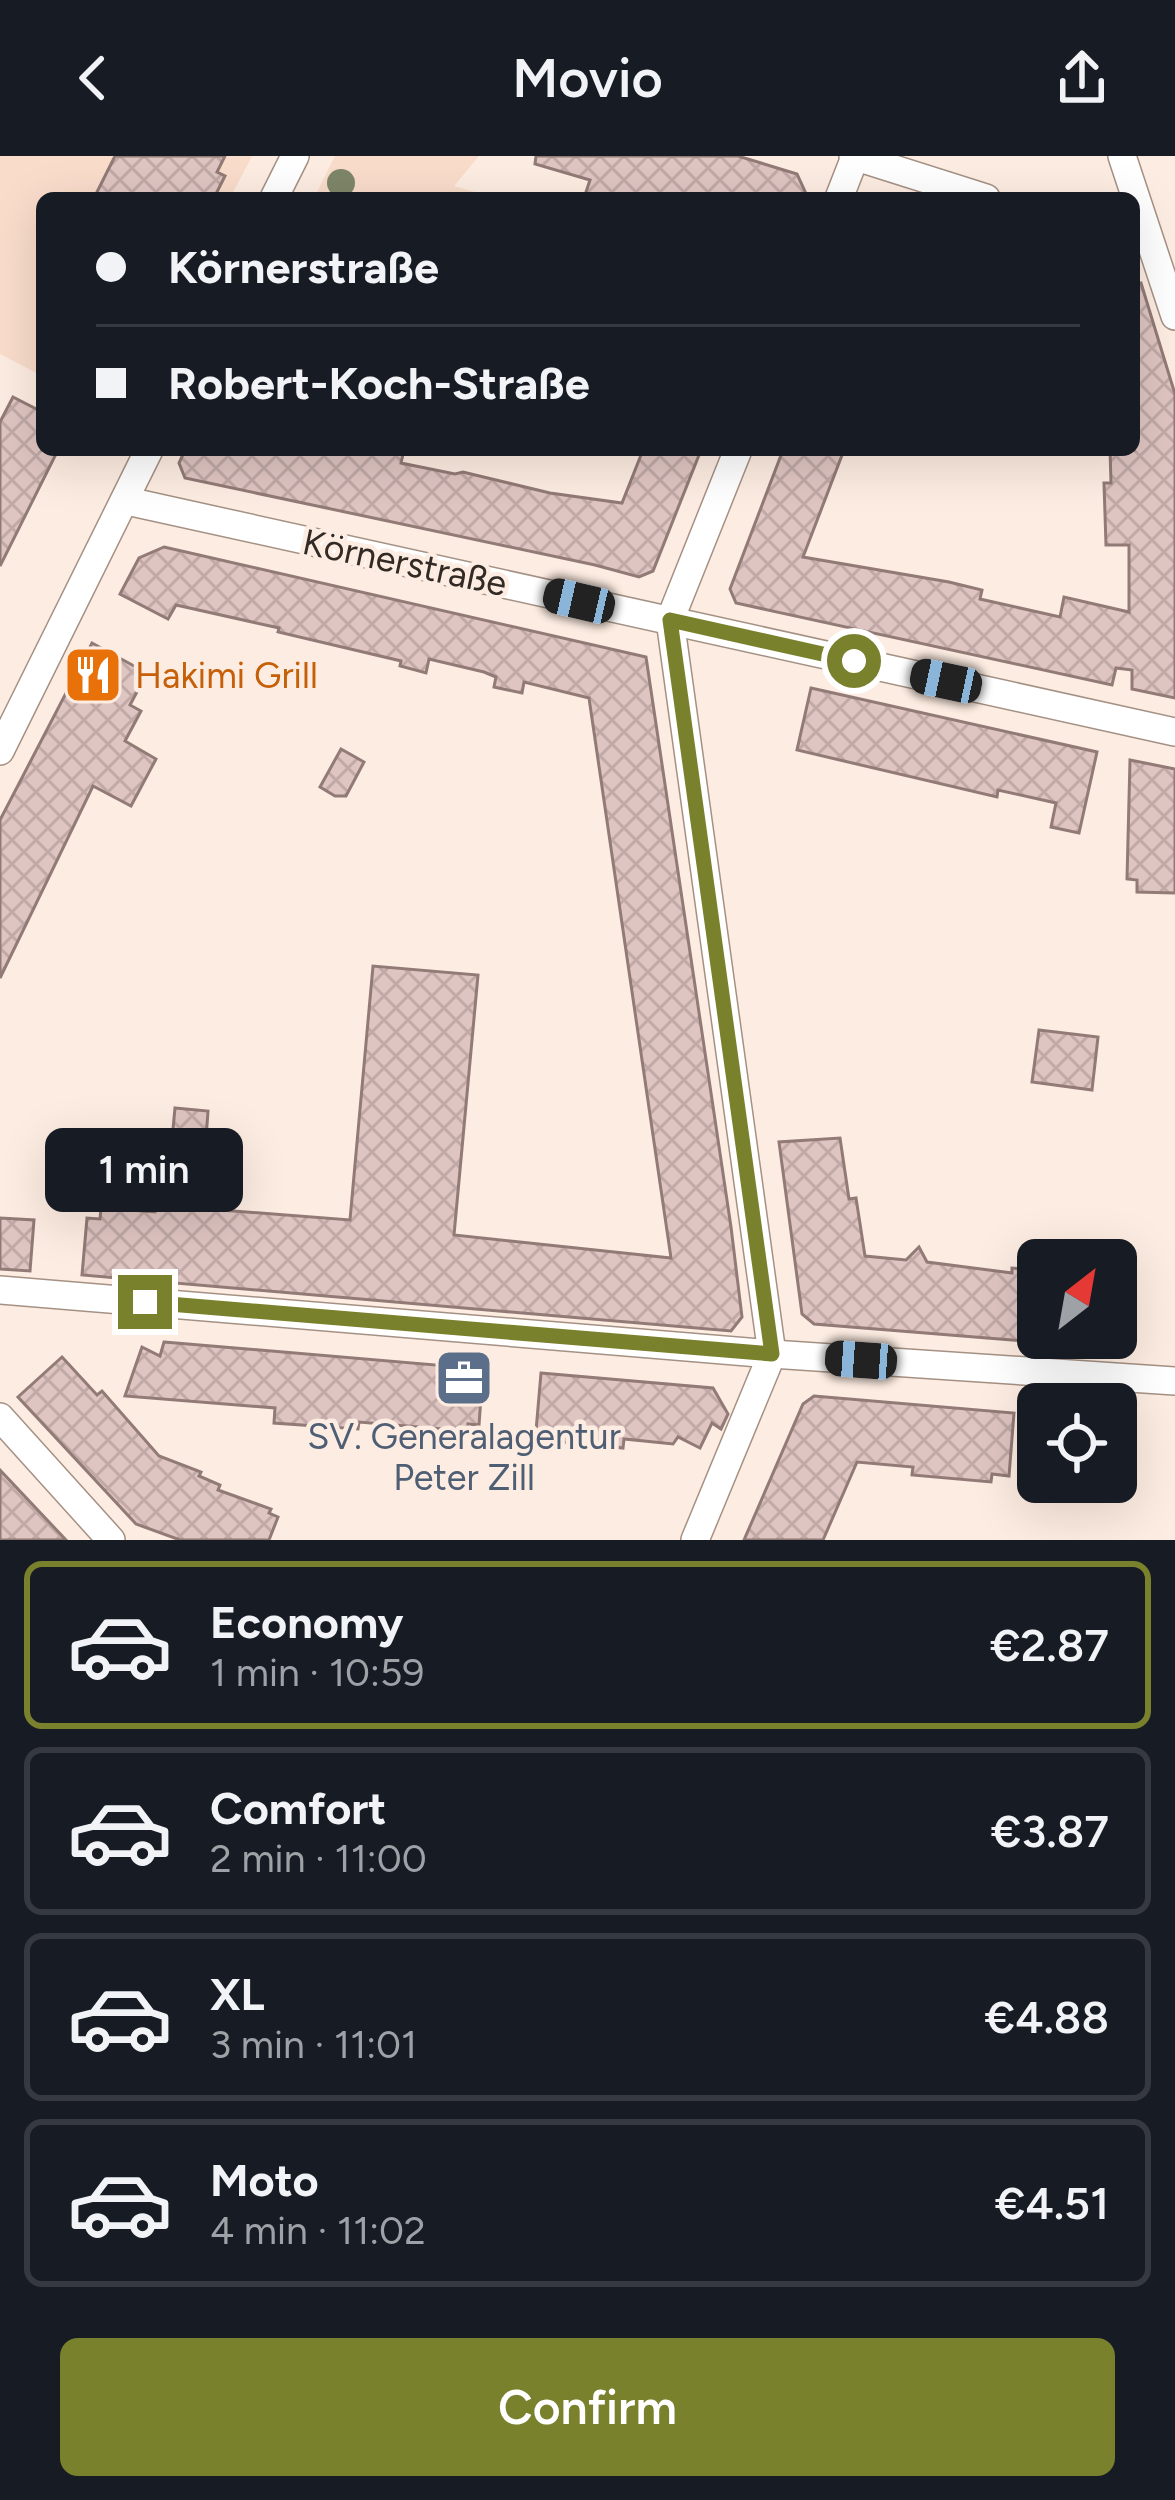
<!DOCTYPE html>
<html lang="en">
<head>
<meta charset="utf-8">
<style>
  body { margin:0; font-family:Figtree,sans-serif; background:#20242c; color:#f1f3f6; height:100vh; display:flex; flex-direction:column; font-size:45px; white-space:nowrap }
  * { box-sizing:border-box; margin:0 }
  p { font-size:39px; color:#9ea1a6 }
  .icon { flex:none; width:66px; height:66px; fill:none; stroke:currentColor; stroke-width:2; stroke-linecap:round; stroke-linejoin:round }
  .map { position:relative; height:1384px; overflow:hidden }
  .drawer { display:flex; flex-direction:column; background:#171b24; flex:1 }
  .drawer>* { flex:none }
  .top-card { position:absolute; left:36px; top:36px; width:1104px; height:264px; border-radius:18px; box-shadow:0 12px 48px #0002; display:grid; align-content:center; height:264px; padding:0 60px; background:#171b24 }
  .needle { width:78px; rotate:31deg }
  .buttons { position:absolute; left:1017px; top:1083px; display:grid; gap:24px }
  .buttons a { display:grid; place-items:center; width:120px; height:120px; border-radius:18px; background:#171b24; box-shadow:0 12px 48px #0002; font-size:60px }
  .end { position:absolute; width:54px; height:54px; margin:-27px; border:15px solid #79812c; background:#fff; box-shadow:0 0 0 6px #fff }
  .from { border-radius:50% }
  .bubble { position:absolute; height:84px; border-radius:18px; background:#171b24; box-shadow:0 12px 48px #0002; font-size:39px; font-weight:600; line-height:84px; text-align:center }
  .car { position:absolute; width:36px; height:72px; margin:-36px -18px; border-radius:15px; box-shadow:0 0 9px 3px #0007; background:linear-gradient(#222 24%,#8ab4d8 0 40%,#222 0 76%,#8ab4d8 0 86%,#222 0) }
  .top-card b { display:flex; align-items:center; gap:42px; height:114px; font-size:45px }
  .top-card b+b { border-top:3px solid #363941 }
  .top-card i { width:30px; height:30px; background:#f1f3f6 }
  ul { padding:21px 0 0; list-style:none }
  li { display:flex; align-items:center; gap:36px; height:168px; margin:0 24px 18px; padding:0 36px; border:6px solid #363941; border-radius:18px }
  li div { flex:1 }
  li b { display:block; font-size:45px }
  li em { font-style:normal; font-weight:600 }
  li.on { border-color:#79812c }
  li>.icon { width:108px; height:108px; stroke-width:1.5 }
  .action { display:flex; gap:24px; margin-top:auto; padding:24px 60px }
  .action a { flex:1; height:138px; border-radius:18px; background:#79812c; color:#fff; font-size:48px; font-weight:600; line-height:138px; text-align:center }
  header { display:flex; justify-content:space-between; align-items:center; height:156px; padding:0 60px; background:#171b24; font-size:54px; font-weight:600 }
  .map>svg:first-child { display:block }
</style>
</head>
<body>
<header><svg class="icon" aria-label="back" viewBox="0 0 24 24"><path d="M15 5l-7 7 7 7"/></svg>Movio<svg class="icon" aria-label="share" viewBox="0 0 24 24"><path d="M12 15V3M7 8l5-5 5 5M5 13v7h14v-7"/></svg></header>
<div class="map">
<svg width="1175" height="1384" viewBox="0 0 1175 1384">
  <defs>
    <pattern id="building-cross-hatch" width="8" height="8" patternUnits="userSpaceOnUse" patternTransform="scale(3)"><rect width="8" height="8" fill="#dfc5c1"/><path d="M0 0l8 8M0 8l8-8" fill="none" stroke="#c0a9a6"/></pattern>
  </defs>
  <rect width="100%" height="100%" fill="#fdece1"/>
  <g fill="#f9dcca">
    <polygon points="0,0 252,0 230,42 42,42 42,220 0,198"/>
    <polygon points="335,0 479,0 454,30 495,42 314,42"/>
  </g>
  <g fill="url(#building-cross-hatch)" stroke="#927a76" stroke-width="3">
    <polygon points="115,0 225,0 217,16 225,20 214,42 94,42"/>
    <polygon points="536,0 738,0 797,18 808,42 584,42 590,24 535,8"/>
    <polygon points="1141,127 1175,238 1175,542 1132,533 1132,514 1116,512 1112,529 736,447 730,433 783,294 844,294 803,401 949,426 982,434 980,443 1060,461 1064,441 1129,456 1129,389 1106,389 1104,327 1111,327 1110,294 1134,294 1134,128"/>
    <polygon points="13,241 42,256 42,294 58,294 0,410 0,266"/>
    <polygon points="185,294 404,294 401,307 455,318 463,316 550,337 622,347 643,294 701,294 653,415 639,421 595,409 185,322 179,307"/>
    <polygon points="164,391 646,501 731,1071 742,1161 731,1175 82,1119 87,1062 100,1063 101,1052 155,1056 156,1049 350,1064 373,810 478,819 454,1079 671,1102 589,542 524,526 522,537 494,531 496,521 484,516 429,503 426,517 400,510 401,505 278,476 279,472 176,449 168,463 120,438 139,402"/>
    <polygon points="92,487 147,517 130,549 141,555 125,585 156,603 131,650 93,630 0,822 0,664"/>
    <polygon points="811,532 1097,596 1079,677 1051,671 1056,647 998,634 997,641 797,594"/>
    <polygon points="341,593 364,606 346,640 335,640 320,631"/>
    <polygon points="1130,604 1175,613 1175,737 1137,736 1137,724 1127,723"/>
    <polygon points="1039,874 1098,881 1092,934 1032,926"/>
    <polygon points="175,952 208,955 205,997 171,994"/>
    <polygon points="840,982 849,1043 856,1042 865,1100 906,1104 919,1091 927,1106 1012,1117 1012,1112 1038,1114 1038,1186 814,1168 802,1158 779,986"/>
    <polygon points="0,1062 34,1064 30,1115 0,1113"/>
    <polygon points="164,1186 483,1213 479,1269 468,1268 468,1275 359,1266 358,1273 274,1267 275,1252 125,1240 142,1191 160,1200"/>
    <polygon points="62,1201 97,1239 102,1235 159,1300 201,1316 199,1320 220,1329 218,1334 271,1353 269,1357 278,1361 269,1384 180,1384 136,1368 18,1241"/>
    <polygon points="541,1217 713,1232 728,1258 721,1273 712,1267 700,1292 678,1281 673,1288 624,1283 623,1292 550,1285 551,1277 536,1275"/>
    <polygon points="814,1240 1014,1257 1009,1320 992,1318 991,1326 912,1319 913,1311 857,1306 823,1384 744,1384 803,1248"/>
    <polygon points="0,1314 66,1384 0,1384"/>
  </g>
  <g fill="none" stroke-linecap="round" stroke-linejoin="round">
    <g stroke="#a59184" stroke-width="30">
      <g id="street">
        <polyline points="853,0 986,42"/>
        <polyline points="1122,0 1175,160"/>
        <polyline points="274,42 295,0"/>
        <polyline points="839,42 855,1"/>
        <polyline points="127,345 1175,576"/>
        <polyline points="0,595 149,294"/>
        <polyline points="0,1134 772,1198 1175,1225"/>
        <polyline points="0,1261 111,1384"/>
        <polyline points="695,1384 772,1198 670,464 738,294"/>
      </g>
    </g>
    <use href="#street" stroke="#fff" stroke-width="27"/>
  </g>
  <circle fill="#7e8669" cx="341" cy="27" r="14"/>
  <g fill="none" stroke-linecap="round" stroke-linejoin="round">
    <polyline stroke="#79812c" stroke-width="15" points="145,1146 772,1198 670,464 854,505"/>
  </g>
  <defs>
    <g id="restaurant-square" transform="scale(3)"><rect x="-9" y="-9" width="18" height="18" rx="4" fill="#e8710a" stroke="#fdece1"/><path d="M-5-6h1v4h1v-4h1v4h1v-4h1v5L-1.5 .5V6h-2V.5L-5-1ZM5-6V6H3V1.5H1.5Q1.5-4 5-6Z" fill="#fff"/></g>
    <g id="office-square" transform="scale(3)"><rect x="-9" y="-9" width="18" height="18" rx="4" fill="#5c6f8a" stroke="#fdece1"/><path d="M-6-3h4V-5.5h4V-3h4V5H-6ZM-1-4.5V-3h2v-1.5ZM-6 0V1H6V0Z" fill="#fff"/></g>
  </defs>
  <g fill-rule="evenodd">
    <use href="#restaurant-square" x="93" y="519"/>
    <use href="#office-square" x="464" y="1222"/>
  </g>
  <g text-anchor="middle" stroke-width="9" stroke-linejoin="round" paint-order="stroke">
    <g font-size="36" fill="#322a24" stroke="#fdece1">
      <text transform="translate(405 406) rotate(12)" y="13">Körnerstraße</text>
    </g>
    <g font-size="36" fill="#c56008" stroke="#fdece1" text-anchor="start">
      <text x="135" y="532">Hakimi Grill</text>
    </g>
    <g font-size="36" fill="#4e5e75" stroke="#fdece1">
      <text x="464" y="1293">SV. Generalagentur<tspan x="464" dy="41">Peter Zill</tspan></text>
    </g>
  </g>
</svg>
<div class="buttons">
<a><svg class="needle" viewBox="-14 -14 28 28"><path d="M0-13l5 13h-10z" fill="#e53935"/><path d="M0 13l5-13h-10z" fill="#9ea1a6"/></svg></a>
<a><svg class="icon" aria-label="locate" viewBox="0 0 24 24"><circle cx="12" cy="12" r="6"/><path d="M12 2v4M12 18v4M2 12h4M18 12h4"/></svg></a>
</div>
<i class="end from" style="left:854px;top:505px"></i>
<i class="end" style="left:145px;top:1146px"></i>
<div class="bubble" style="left:45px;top:972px;width:198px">1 min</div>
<i class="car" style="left:579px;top:445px;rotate:283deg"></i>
<i class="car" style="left:946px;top:525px;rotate:282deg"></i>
<i class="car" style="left:861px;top:1204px;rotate:274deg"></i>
<div class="top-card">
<b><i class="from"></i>Körnerstraße</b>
<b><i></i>Robert-Koch-Straße</b>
</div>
</div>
<section class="drawer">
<ul>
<li class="on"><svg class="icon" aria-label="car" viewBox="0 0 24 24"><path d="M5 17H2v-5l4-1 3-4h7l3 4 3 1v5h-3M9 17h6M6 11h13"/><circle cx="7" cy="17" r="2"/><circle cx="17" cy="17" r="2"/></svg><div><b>Economy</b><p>1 min · 10:59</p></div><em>€2.87</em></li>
<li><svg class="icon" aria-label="car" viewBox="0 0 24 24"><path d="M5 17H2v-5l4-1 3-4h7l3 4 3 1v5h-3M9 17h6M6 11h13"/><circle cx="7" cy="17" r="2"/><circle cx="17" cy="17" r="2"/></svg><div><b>Comfort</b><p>2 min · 11:00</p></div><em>€3.87</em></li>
<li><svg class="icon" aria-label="car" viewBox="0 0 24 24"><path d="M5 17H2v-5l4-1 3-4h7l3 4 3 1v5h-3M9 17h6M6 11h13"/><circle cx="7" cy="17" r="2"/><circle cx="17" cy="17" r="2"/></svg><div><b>XL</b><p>3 min · 11:01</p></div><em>€4.88</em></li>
<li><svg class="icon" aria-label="car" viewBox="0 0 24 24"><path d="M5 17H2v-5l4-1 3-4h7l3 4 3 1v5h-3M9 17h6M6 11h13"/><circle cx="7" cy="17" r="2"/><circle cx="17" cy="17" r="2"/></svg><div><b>Moto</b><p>4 min · 11:02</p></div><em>€4.51</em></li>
</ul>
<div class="action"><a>Confirm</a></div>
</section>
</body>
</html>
